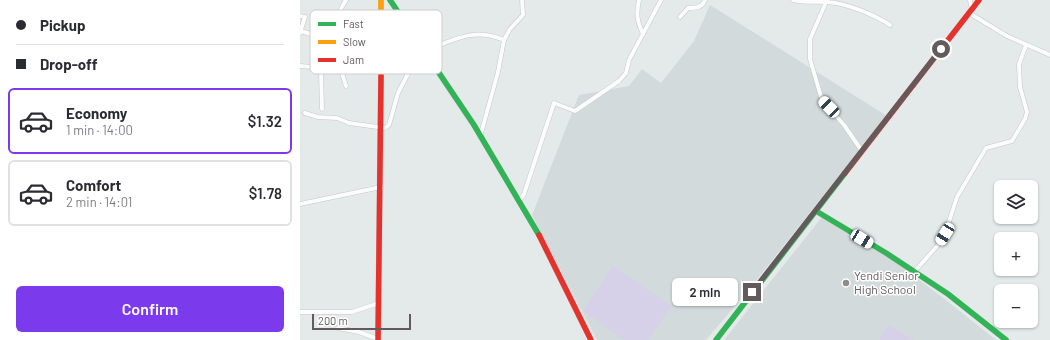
<!DOCTYPE html>
<html lang="en">
<head>
<meta charset="utf-8">
<style>
  body { margin:0; font-family:Barlow,sans-serif; background:#f7f7f7; color:#2b2b33; height:100vh; display:flex; flex-direction:column; font-size:15px; white-space:nowrap }
  * { box-sizing:border-box; margin:0 }
  p { font-size:13px; color:#7c7c81 }
  .icon { flex:none; width:22px; height:22px; fill:none; stroke:currentColor; stroke-width:2; stroke-linecap:round; stroke-linejoin:round }
  .map { position:relative; flex:1; overflow:hidden }
  .panel { display:flex; flex-direction:column; background:#fff; width:300px }
  .panel>* { flex:none }
  .hud { display:grid; align-content:center; height:88px; padding:0 16px; background:#fff }
  .tools { position:absolute; left:694px; top:180px; display:grid; gap:8px }
  .tools a { display:grid; place-items:center; width:44px; height:44px; border-radius:6px; background:#fff; box-shadow:0 1px 3px #0004; font-size:20px }
  .scale { position:absolute; left:12px; bottom:10px; width:99px; box-sizing:border-box; padding-left:4px; border:2px solid #635a5b; border-top:0; font-size:11px; line-height:14px; white-space:nowrap; color:#635a5b; -webkit-text-stroke:3px #fff; paint-order:stroke }
  .end { position:absolute; width:18px; height:18px; margin:-9px; border:5px solid #635a5b; background:#fff; box-shadow:0 0 0 2px #fff }
  .from { border-radius:50% }
  .bubble { position:absolute; height:28px; border-radius:6px; background:#fff; box-shadow:0 1px 3px #0004; font-size:13px; font-weight:600; line-height:28px; text-align:center }
  .car { position:absolute; width:12px; height:24px; margin:-12px -6px; border-radius:5px; box-shadow:0 0 3px 1px #0007; background:linear-gradient(#fff 24%,#345 0 40%,#fff 0 76%,#345 0 86%,#fff 0) }
  .hud b { display:flex; align-items:center; gap:14px; height:38px; font-size:15px }
  .hud b+b { border-top:1px solid #e1e1e2 }
  .hud i { width:10px; height:10px; background:#2b2b33 }
  ul { padding:0; list-style:none }
  li { display:flex; align-items:center; gap:12px; height:66px; margin:0 8px 6px; padding:0 8px; border:2px solid #e1e1e2; border-radius:6px }
  li div { flex:1 }
  li b { display:block; font-size:15px }
  li em { font-style:normal; font-weight:600 }
  li.current { border-color:#7c3aed }
  li>.icon { width:36px; height:36px; stroke-width:1.5 }
  .button { display:flex; gap:8px; margin-top:auto; padding:8px 16px }
  .button a { flex:1; height:46px; border-radius:6px; background:#7c3aed; color:#fff; font-size:16px; font-weight:600; line-height:46px; text-align:center }
  main { display:flex; flex:1; min-height:0 }
  .map>svg:first-child { display:block }
</style>
</head>
<body>
<main>
<section class="panel">
<div class="hud">
<b><i class="from"></i>Pickup</b>
<b><i></i>Drop-off</b>
</div>
<ul>
<li class="current"><svg class="icon" aria-label="car" viewBox="0 0 24 24"><path d="M5 17H2v-5l4-1 3-4h7l3 4 3 1v5h-3M9 17h6M6 11h13"/><circle cx="7" cy="17" r="2"/><circle cx="17" cy="17" r="2"/></svg><div><b>Economy</b><p>1 min · 14:00</p></div><em>$1.32</em></li>
<li><svg class="icon" aria-label="car" viewBox="0 0 24 24"><path d="M5 17H2v-5l4-1 3-4h7l3 4 3 1v5h-3M9 17h6M6 11h13"/><circle cx="7" cy="17" r="2"/><circle cx="17" cy="17" r="2"/></svg><div><b>Comfort</b><p>2 min · 14:01</p></div><em>$1.78</em></li>
</ul>
<div class="button"><a>Confirm</a></div>
</section>
<div class="map">
<svg width="750" height="340" viewBox="0 0 750 340">
  <rect width="100%" height="100%" fill="#e4eaea"/>
  <g fill="#d2dadb">
    <polygon points="410,5 587,116 446,293 406,340 297,340 232,215 279,95 329,86 342,69 361,83 394,41"/>
    <polygon points="522,217 592,260 642,297 696,340 424,340"/>
  </g>
  <g fill="#d6d1e8">
    <polygon points="313,266 371,306 348,340 325,340 283,311"/>
    <polygon points="588,325 614,340 579,340"/>
  </g>
  <g fill="none" stroke-linecap="round" stroke-linejoin="round">
    <g stroke="#c6c7c7" stroke-width="5">
      <g id="street">
        <path d="M 46,0 C 30,21 38,63 46,86"/>
        <path d="M 339,0 C 336,14 337,21 343,34"/>
        <path d="M 493,0 C 505,3 516,1 527,2 C 546,3 575,15 590,25"/>
        <polyline points="527,0 510,39 510,59 522,100 544,125 562,151"/>
        <polyline points="670,0 672,9"/>
        <polyline points="669,13 707,36 750,55"/>
        <polyline points="0,16 5,17 0,33"/>
        <path d="M 380,17 L 388,8 C 396,8 402,8 405,0"/>
        <polyline points="1,31 38,43"/>
        <polyline points="38,46 56,51"/>
        <path d="M 124,51 C 155,40 172,27 204,40"/>
        <polyline points="0,66 13,67 21,72 22,109"/>
        <polyline points="5,113 18,117 37,118 49,123 85,128 89,125 98,93 113,64 119,43"/>
        <polyline points="180,137 198,72 204,40 210,29 223,15 222,0"/>
        <polyline points="219,201 224,194 254,103 275,111 319,81 326,73 329,60 361,0"/>
        <polyline points="0,204 81,187"/>
        <polyline points="614,272 638,245 645,234 657,197 686,148 712,141 725,119 727,112 720,87 719,64 726,45"/>
        <polyline points="0,312 52,312 79,303"/>
        <polyline points="38,328 59,332 78,339"/>
      </g>
    </g>
    <g stroke="#c7c6c6" stroke-width="6">
      <g id="fast">
        <polyline points="90,0 174,125 239,235"/>
        <polyline points="516,211 586,253 648,294 706,340"/>
        <polyline points="416,340 545,173"/>
      </g>
    </g>
    <g stroke="#c7c6c6" stroke-width="6">
      <polyline id="slow" points="81,0 81,76"/>
    </g>
    <g stroke="#c7c6c6" stroke-width="6">
      <g id="jam">
        <polyline points="545,173 679,0"/>
        <polyline points="239,235 291,340"/>
        <polyline points="78,340 81,76"/>
      </g>
    </g>
    <use href="#street" stroke="#fbfcfc" stroke-width="4"/>
    <use href="#fast" stroke="#30b455" stroke-width="5.5"/>
    <use href="#slow" stroke="#ff9f0a" stroke-width="5.5"/>
    <use href="#jam" stroke="#e5322d" stroke-width="5.5"/>
  </g>
  <g fill="none" stroke-linecap="round" stroke-linejoin="round">
    <polyline stroke="#635a5b" stroke-width="5" points="452,292 641,49"/>
  </g>
  <circle fill="#908c8d" stroke="#fff" stroke-width="1.5" cx="546" cy="283" r="4"/>
  <g text-anchor="middle" stroke-width="3" stroke-linejoin="round" paint-order="stroke">
    <g font-size="12" fill="#635a5b" stroke="#fff" text-anchor="start">
      <text x="554" y="280">Yendi Senior<tspan x="554" dy="14">High School</tspan></text>
    </g>
  </g>
  <rect x="10" y="10" width="132" height="64" rx="6" fill="#fff" stroke="#d0cece" stroke-width="1"/>
  <rect x="18" y="22" width="18" height="4" fill="#30b455"/>
  <rect x="18" y="40" width="18" height="4" fill="#ff9f0a"/>
  <rect x="18" y="58" width="18" height="4" fill="#e5322d"/>
  <g font-size="11" fill="#635a5b">
    <text x="43" y="28">Fast</text>
    <text x="43" y="46">Slow</text>
    <text x="43" y="64">Jam</text>
  </g>
</svg>
<div class="tools">
<a><svg class="icon" aria-label="layers" viewBox="0 0 24 24"><path d="M12 4l9 5-9 5-9-5zM3 14l9 5 9-5"/></svg></a>
<a>+</a>
<a>−</a>
</div>
<div class="scale">200 m</div>
<i class="end from" style="left:641px;top:49px"></i>
<i class="end" style="left:452px;top:292px"></i>
<div class="bubble" style="left:372px;top:278px;width:66px">2 min</div>
<i class="car" style="left:529px;top:107px;rotate:316deg"></i>
<i class="car" style="left:645px;top:234px;rotate:212deg"></i>
<i class="car" style="left:562px;top:239px;rotate:121deg"></i>
</div>
</main>
</body>
</html>
